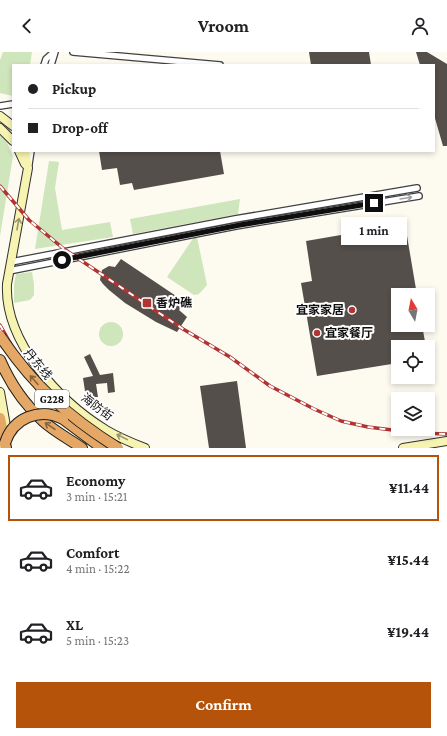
<!DOCTYPE html>
<html lang="en">
<head>
<meta charset="utf-8">
<style>
  body { margin:0; font-family:"Crimson Pro","Noto Sans SC",serif; background:#f6f6f6; color:#202124; height:100vh; display:flex; flex-direction:column; font-size:15px; white-space:nowrap }
  * { box-sizing:border-box; margin:0 }
  p { font-size:13px; color:#757577 }
  .icon { flex:none; width:22px; height:22px; fill:none; stroke:currentColor; stroke-width:2; stroke-linecap:round; stroke-linejoin:round }
  .map { position:relative; height:396px; overflow:hidden }
  .sheet { display:flex; flex-direction:column; background:#fff; flex:1 }
  .sheet>* { flex:none }
  .banner { position:absolute; left:12px; top:12px; width:423px; height:88px; border-radius:0px; box-shadow:0 2px 6px #0003; display:grid; align-content:center; height:88px; padding:0 16px; background:#fff }
  .needle { width:26px; rotate:350deg }
  .controls { position:absolute; left:391px; top:236px; display:grid; gap:8px }
  .controls a { display:grid; place-items:center; width:44px; height:44px; border-radius:0px; background:#fff; box-shadow:0 2px 6px #0003; font-size:20px }
  .end { position:absolute; width:18px; height:18px; margin:-9px; border:5px solid #0e0e0e; background:#fff; box-shadow:0 0 0 2px #fff }
  .from { border-radius:50% }
  .bubble { position:absolute; height:28px; border-radius:0px; background:#fff; box-shadow:0 2px 6px #0003; font-size:13px; font-weight:700; line-height:28px; text-align:center }
  .banner b { display:flex; align-items:center; gap:14px; height:38px; font-size:15px }
  .banner b+b { border-top:1px solid #e0e0e0 }
  .banner i { width:10px; height:10px; background:#202124 }
  ul { padding:7px 0 0; list-style:none }
  li { display:flex; align-items:center; gap:12px; height:66px; margin:0 8px 6px; padding:0 8px; border:2px solid transparent; border-radius:0px }
  li div { flex:1 }
  li b { display:block; font-size:15px }
  li em { font-style:normal; font-weight:700 }
  li.current { border-color:#b45309 }
  li>.icon { width:36px; height:36px; stroke-width:1.5 }
  .button { display:flex; gap:8px; margin-top:auto; padding:8px 16px }
  .button a { flex:1; height:46px; border-radius:0px; background:#b45309; color:#fff; font-size:16px; font-weight:700; line-height:46px; text-align:center }
  header { display:flex; justify-content:space-between; align-items:center; height:52px; padding:0 16px; background:#fff; font-size:18px; font-weight:700 }
  .map>svg:first-child { display:block }
</style>
</head>
<body>
<header><svg class="icon" aria-label="back" viewBox="0 0 24 24"><path d="M15 5l-7 7 7 7"/></svg>Vroom<svg class="icon" aria-label="person" viewBox="0 0 24 24"><circle cx="12" cy="8" r="4"/><path d="M4 21q1-7 8-7t8 7"/></svg></header>
<div class="map">
<svg width="447" height="396" viewBox="0 0 447 396">
  <rect width="100%" height="100%" fill="#fdfbf0"/>
  <g fill="#cfe5bc">
    <polygon points="3,0 32,0 30,13 13,13 13,44 0,41 0,8"/>
    <polygon points="0,83 5,86 13,104 0,184"/>
    <polygon points="49,109 59,110 55,136 62,178 110,170 113,185 35,197"/>
    <polygon points="240,147 238,162 133,182 130,167"/>
    <polygon points="194,185 197,185 207,233 199,242 194,243 167,225"/>
    <polygon points="32,220 34,232 34,243 30,248 14,251 14,232 16,222"/>
    <circle cx="111" cy="282" r="12"/>
  </g>
  <g fill="#554f4b">
    <polygon points="309,0 369,0 371,13 311,13"/>
    <polygon points="416,0 427,0 447,12 447,94 443,94 434,63 434,13 420,13"/>
    <polygon points="99,99 220,99 224,122 134,138 132,131 120,133 117,116 102,118"/>
    <polygon points="405,172 417,243 398,243 398,273 422,273 426,295 398,295 398,311 317,324 301,231 312,229 306,189"/>
    <polygon points="121,207 185,250 179,258 187,265 177,280 156,270 125,251 109,238 103,232 100,228 102,218 109,214 115,215"/>
    <polygon points="90,302 100,323 113,321 115,340 108,341 107,331 96,332 98,345 86,346 83,326 93,324 84,305"/>
    <polygon points="237,329 246,396 209,396 200,334"/>
  </g>
  <g fill="none" stroke-linecap="round" stroke-linejoin="round">
    <g stroke="#414141" stroke-width="8">
      <g id="street">
        <polyline points="73,0 220,13"/>
        <polyline points="44,13 46,7 54,0"/>
        <polyline points="51,13 55,0"/>
        <polyline points="0,54 13,52"/>
        <polyline points="29,112 31,99"/>
        <polyline points="11,210 235,167 417,136"/>
        <polyline points="9,219 236,174 419,144"/>
      </g>
    </g>
    <g stroke="#303030" stroke-width="10">
      <g id="secondary">
        <polyline points="0,64 13,74"/>
        <polyline points="0,76 13,89"/>
        <polyline points="19,99 25,112"/>
        <path d="M 25,99 L 28,116 L 7,232 C 4,290 59,349 106,378 C 118,385 132,391 145,396"/>
        <polyline points="0,340 6,374"/>
        <polyline points="403,396 447,389"/>
      </g>
    </g>
    <g stroke="#1f1f1f" stroke-width="11">
      <polyline id="primary" points="0,392 1,396"/>
    </g>
    <g stroke="#1f1f1f" stroke-width="12">
      <g id="highway">
        <path d="M 0,308 C 10,331 24,352 43,369 C 54,379 69,387 82,396"/>
        <polyline points="0,366 6,396"/>
        <polyline points="63,367 102,396"/>
      </g>
    </g>
    <use href="#street" stroke="#fff" stroke-width="5.5"/>
    <use href="#secondary" stroke="#f7f3b1" stroke-width="8"/>
    <use href="#primary" stroke="#ead473" stroke-width="9"/>
    <use href="#highway" stroke="#e5a766" stroke-width="10"/>
    <g stroke="#af3534" stroke-width="3.5">
      <g id="rail">
        <polyline points="0,134 29,168 64,197 183,277 230,305 270,334 314,357 341,369 368,375 417,381 447,382"/>
        <path d="M 0,273 C 25,320 65,372 113,396"/>
      </g>
    </g>
    <use href="#rail" stroke="#fff" stroke-width="2" stroke-dasharray="6" stroke-linecap="butt"/>
    <g stroke="#1f1f1f" stroke-width="12" stroke-linecap="butt">
      <g id="highway-bridge">
        <path d="M 0,284 C 33,333 68,365 118,396"/>
        <path d="M 5,391 C 13,366 39,355 63,367"/>
      </g>
    </g>
    <use href="#highway-bridge" stroke="#e5a766" stroke-width="10"/>
  </g>
  <defs><path id="oneway-shaft" d="M-6 0H5M1.5-3L5.5 0L1.5 3" fill="none" stroke-width="1.6" stroke-linecap="round" stroke-linejoin="round"/></defs>
  <use stroke="#9f9f9f" href="#oneway-shaft" transform="translate(406 146) rotate(-9)"/>
  <g stroke="#9a9770">
    <use href="#oneway-shaft" transform="translate(18 172) rotate(-80)"/>
    <use href="#oneway-shaft" transform="translate(122 385) rotate(-154)"/>
  </g>
  <g stroke="#84623e">
    <use href="#oneway-shaft" transform="translate(34 328) rotate(-132)"/>
    <use href="#oneway-shaft" transform="translate(50 374) rotate(-146)"/>
  </g>
  <g fill="none" stroke-linecap="round" stroke-linejoin="round">
    <polyline stroke="#0e0e0e" stroke-width="5" points="62,208 240,173 374,151"/>
  </g>
  <g fill="#af3534" stroke="#fff" stroke-width="1.5">
    <rect x="142" y="246" width="10" height="10" rx="2"/>
    <circle cx="352" cy="258" r="4"/>
    <circle cx="317" cy="281" r="4"/>
  </g>
  <g text-anchor="middle" stroke-width="4" stroke-linejoin="round" paint-order="stroke">
    <rect fill="#fff" stroke="#565656" stroke-width="1" x="35" y="338" width="34" height="18" rx="3"/>
    <g font-size="11" font-weight="bold" fill="#0e0e0e">
      <text x="52" y="351">G228</text>
    </g>
    <g font-size="12" font-weight="bold" fill="#0e0e0e" stroke="#fff" text-anchor="start">
      <text x="156" y="255">香炉礁</text>
      <text x="344" y="262" text-anchor="end">宜家家居</text>
      <text x="325" y="285">宜家餐厅</text>
    </g>
    <g font-size="12" fill="#0e0e0e" stroke="#fff">
      <text transform="translate(38 312) rotate(50)" y="4">丹东线</text>
      <text transform="translate(97 355) rotate(37)" y="4">海防街</text>
    </g>
  </g>
</svg>
<div class="controls">
<a><svg class="needle" viewBox="-14 -14 28 28"><path d="M0-13l5 13h-10z" fill="#e53935"/><path d="M0 13l5-13h-10z" fill="#757577"/></svg></a>
<a><svg class="icon" aria-label="locate" viewBox="0 0 24 24"><circle cx="12" cy="12" r="6"/><path d="M12 2v4M12 18v4M2 12h4M18 12h4"/></svg></a>
<a><svg class="icon" aria-label="layers" viewBox="0 0 24 24"><path d="M12 4l9 5-9 5-9-5zM3 14l9 5 9-5"/></svg></a>
</div>
<i class="end from" style="left:62px;top:208px"></i>
<i class="end" style="left:374px;top:151px"></i>
<div class="bubble" style="left:341px;top:165px;width:66px">1 min</div>
<div class="banner">
<b><i class="from"></i>Pickup</b>
<b><i></i>Drop-off</b>
</div>
</div>
<section class="sheet">
<ul>
<li class="current"><svg class="icon" aria-label="car" viewBox="0 0 24 24"><path d="M5 17H2v-5l4-1 3-4h7l3 4 3 1v5h-3M9 17h6M6 11h13"/><circle cx="7" cy="17" r="2"/><circle cx="17" cy="17" r="2"/></svg><div><b>Economy</b><p>3 min · 15:21</p></div><em>¥11.44</em></li>
<li><svg class="icon" aria-label="car" viewBox="0 0 24 24"><path d="M5 17H2v-5l4-1 3-4h7l3 4 3 1v5h-3M9 17h6M6 11h13"/><circle cx="7" cy="17" r="2"/><circle cx="17" cy="17" r="2"/></svg><div><b>Comfort</b><p>4 min · 15:22</p></div><em>¥15.44</em></li>
<li><svg class="icon" aria-label="car" viewBox="0 0 24 24"><path d="M5 17H2v-5l4-1 3-4h7l3 4 3 1v5h-3M9 17h6M6 11h13"/><circle cx="7" cy="17" r="2"/><circle cx="17" cy="17" r="2"/></svg><div><b>XL</b><p>5 min · 15:23</p></div><em>¥19.44</em></li>
</ul>
<div class="button"><a>Confirm</a></div>
</section>
</body>
</html>
